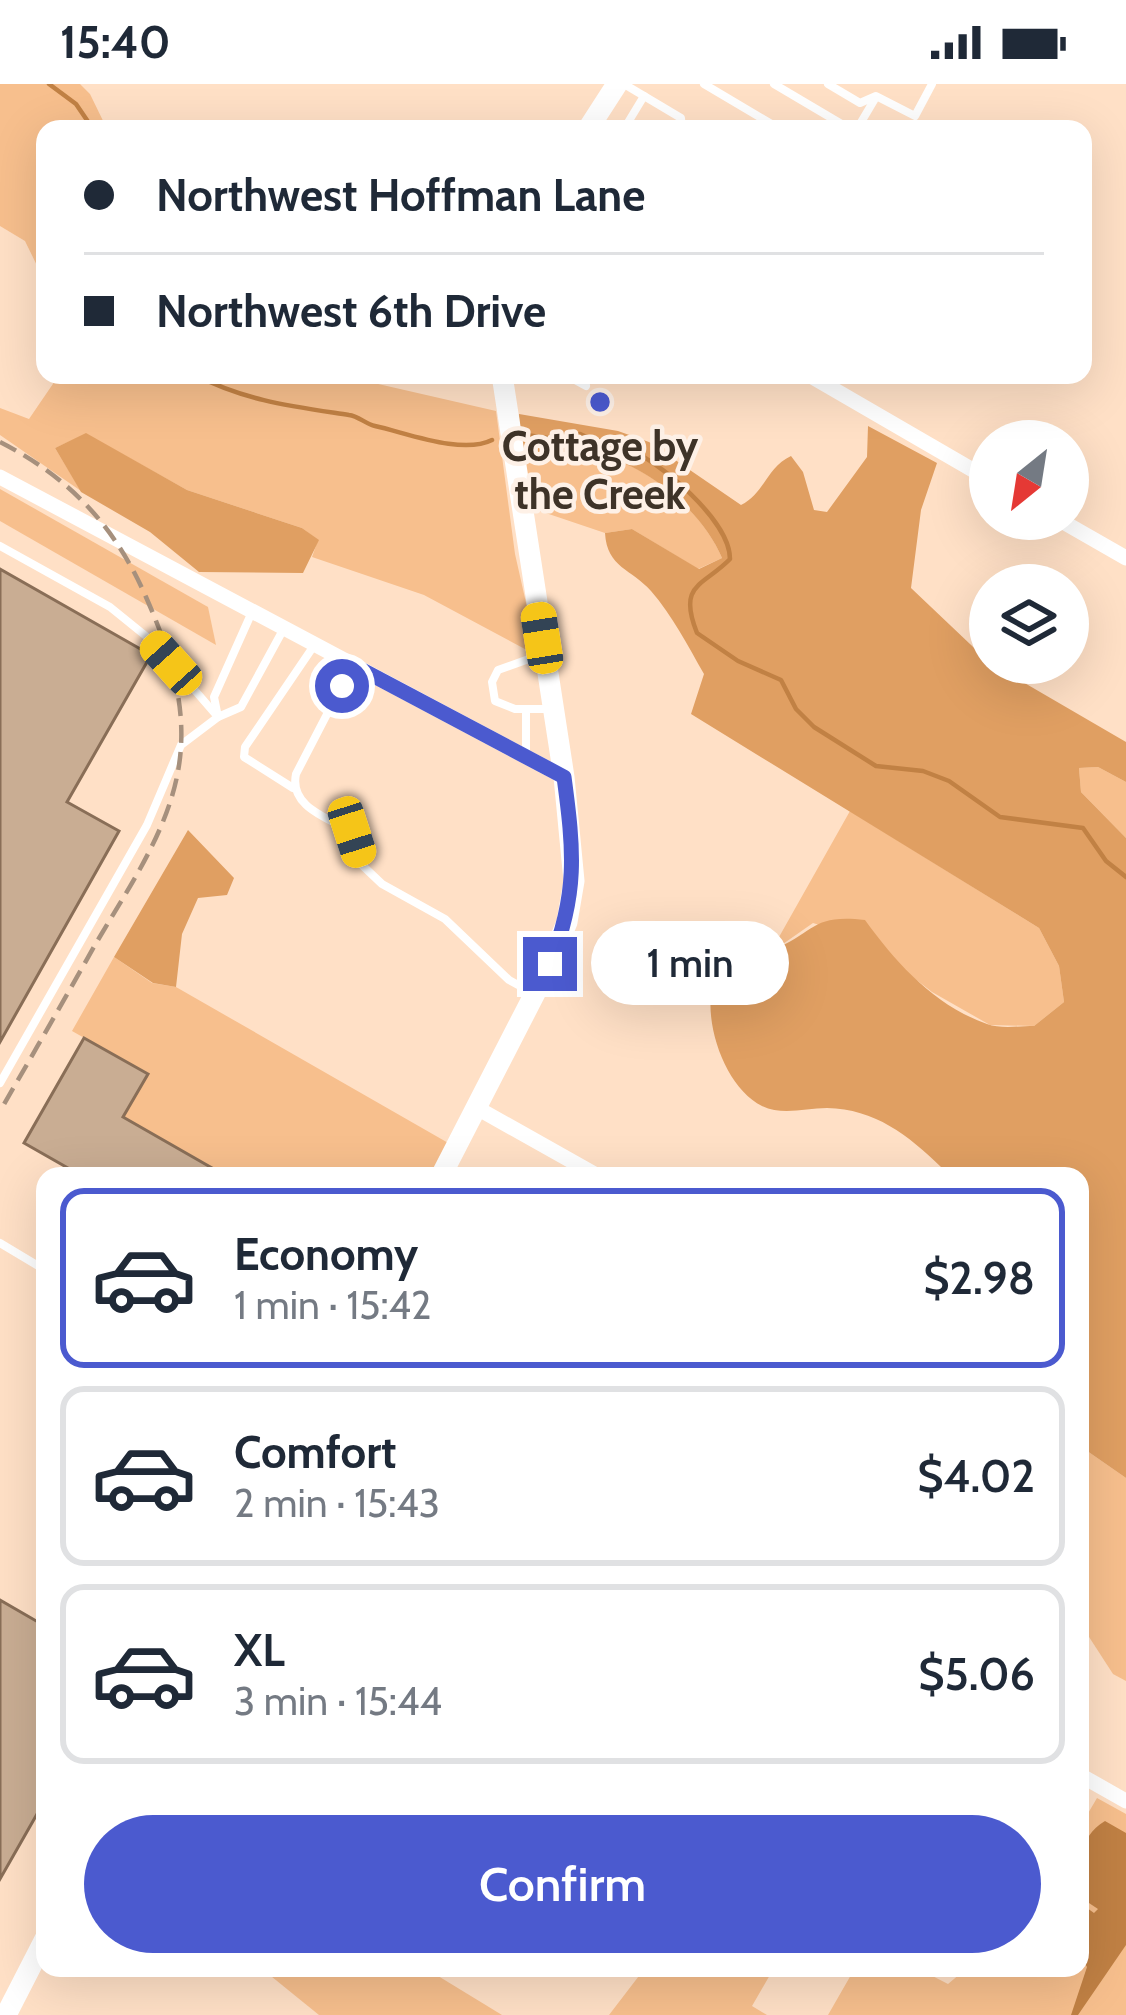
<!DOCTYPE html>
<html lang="en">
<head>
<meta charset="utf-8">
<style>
  body { margin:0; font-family:Cabin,sans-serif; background:#f6f6f7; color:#1f2937; height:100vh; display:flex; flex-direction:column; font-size:45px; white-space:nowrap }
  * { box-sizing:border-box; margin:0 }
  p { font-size:39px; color:#747a83 }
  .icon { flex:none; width:66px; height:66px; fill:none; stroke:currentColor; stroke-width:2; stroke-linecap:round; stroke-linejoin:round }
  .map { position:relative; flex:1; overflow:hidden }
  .details { position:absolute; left:36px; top:1083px; width:1053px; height:810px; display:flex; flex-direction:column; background:#fff; border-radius:24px; box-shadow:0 12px 48px #0002 }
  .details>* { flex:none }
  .hud { position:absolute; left:36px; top:36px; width:1056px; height:264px; border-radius:24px; box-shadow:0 12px 48px #0002; display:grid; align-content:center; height:264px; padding:0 48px; background:#fff }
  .needle { width:78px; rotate:210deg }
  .controls { position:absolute; left:969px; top:336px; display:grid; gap:24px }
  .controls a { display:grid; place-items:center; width:120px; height:120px; border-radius:50%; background:#fff; box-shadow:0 12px 48px #0002; font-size:60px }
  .end { position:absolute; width:54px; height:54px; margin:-27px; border:15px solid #4b5acf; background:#fff; box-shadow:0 0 0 6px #fff }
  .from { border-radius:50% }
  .bubble { position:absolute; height:84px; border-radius:42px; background:#fff; box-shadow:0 12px 48px #0002; font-size:39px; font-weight:600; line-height:84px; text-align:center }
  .car { position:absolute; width:36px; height:72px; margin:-36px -18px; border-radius:15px; box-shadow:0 0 9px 3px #0007; background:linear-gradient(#f5c518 24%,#345 0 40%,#f5c518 0 76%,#345 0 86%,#f5c518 0) }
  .hud b { display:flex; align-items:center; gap:42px; height:114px; font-size:45px }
  .hud b+b { border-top:3px solid #e0e1e3 }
  .hud i { width:30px; height:30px; background:#1f2937 }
  ul { padding:21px 0 0; list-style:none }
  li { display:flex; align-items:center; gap:36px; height:180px; margin:0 24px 18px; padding:0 24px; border:6px solid #e0e1e3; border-radius:24px }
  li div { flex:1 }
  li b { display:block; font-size:45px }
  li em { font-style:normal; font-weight:600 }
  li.current { border-color:#4b5acf }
  li>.icon { width:108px; height:108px; stroke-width:1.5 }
  .cta { display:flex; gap:24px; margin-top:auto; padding:24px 48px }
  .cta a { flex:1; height:138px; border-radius:72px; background:#4b5acf; color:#fff; font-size:48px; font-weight:600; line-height:138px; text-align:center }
  .status { display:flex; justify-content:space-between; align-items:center; height:84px; padding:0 60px; background:#fff; direction:ltr }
  .status svg { height:33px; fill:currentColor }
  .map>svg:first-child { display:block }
</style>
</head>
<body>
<div class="status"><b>15:40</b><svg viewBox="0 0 49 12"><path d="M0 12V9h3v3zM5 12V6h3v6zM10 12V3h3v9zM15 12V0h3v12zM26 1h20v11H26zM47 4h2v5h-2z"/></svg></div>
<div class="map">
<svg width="1126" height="1931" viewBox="0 0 1126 1931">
  <rect width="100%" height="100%" fill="#ffe0c6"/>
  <g fill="#f7bf8d">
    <polygon points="0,0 80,0 90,10 107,45 45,45 45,198 25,157 0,142"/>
    <polygon points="59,291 339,291 496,327 515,470 538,572 424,511 312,473 318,456 302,444 187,406 86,350 55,364 81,407 0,351 0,324 29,335"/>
    <path d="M 521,368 C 547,377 569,367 595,371 C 646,378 703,428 722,474 L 698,485 L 632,445 L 605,449 L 531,424 Z"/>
    <polygon points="0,405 208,523 216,561 0,437"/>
    <polygon points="1098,683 1126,698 1126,754 1081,708 1079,684"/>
    <polygon points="850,727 1039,844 1059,882 1064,918 1034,942 990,941 932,908 896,880 883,861 813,839 770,869"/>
    <polygon points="114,873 152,899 176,903 450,1060 433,1092 226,1092 124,1033 148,990 72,947"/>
    <polygon points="1080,1362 1126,1394 1126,1597 1113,1590 1080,1539"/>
    <polygon points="1097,1714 1126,1730 1126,1931 828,1931 855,1884 917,1884 948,1900 967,1884 1080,1884 1080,1743"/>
    <polygon points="261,1884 425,1884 502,1931 319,1931"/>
    <polygon points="645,1884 774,1884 752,1922 767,1931 609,1931"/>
  </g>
  <g fill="#e09f62">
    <path d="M 519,330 L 618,347 L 649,358 L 741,421 C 764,410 767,383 791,372 L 803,388 L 814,426 L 827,428 L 867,373 L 868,342 L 937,379 L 921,426 L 911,504 L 990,579 L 1126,658 L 1126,698 L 1098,683 L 1079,684 L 1081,708 L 1126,754 L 1126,1394 L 1080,1362 L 1080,1092 L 941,1092 L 941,1083 C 908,1051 875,1025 827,1024 C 805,1024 783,1032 762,1022 C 719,1001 693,912 724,875 C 740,873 759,873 773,866 C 816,848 811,830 865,836 C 897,880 934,921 987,940 C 1000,945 1020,942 1034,942 L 1064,918 L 1059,882 L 1039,844 L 691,630 L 704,590 C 688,562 672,531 651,507 C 632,485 607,484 605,449 L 632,445 L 699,485 L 722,474 C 703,428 645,378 595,371 C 569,367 547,377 521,368 Z"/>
    <polygon points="86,349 187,406 302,444 319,456 303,489 199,488 150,448 81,408 55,364"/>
    <polygon points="188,746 234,794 227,811 198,814 182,850 176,903 153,899 114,873"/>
  </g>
  <path fill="#c18144" d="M 1105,1737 L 1126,1749 L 1126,1861 L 1078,1931 L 1071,1931 L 1087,1883 L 1080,1871 L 1080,1819 L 1094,1829 L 1098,1825 L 1080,1813 C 1080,1784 1077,1753 1105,1737 Z"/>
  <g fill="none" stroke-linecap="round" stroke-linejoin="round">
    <g stroke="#c18144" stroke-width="4.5">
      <polyline points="49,0 76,20 93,45"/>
      <path d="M 196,291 C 244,317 297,323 349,331 C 358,332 366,340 375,342 C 407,349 462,371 492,356"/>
      <path d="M 526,351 L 555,355 L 580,350 C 595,358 610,356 625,363 C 659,377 730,436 730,475 C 704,502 677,499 697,549 L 738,577 L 781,596 L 796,625 L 814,643 L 876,682 L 923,687 L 949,697 L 1000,733 L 1083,744 L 1106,777 L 1126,793"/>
    </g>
  </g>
  <g fill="#c9ad93" stroke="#896e57" stroke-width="3">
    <polygon points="0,485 151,571 67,718 119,747 0,958"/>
    <polygon points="84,954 148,990 123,1033 226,1092 82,1092 24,1059"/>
    <polygon points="0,1516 45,1542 45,1716 0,1795"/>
  </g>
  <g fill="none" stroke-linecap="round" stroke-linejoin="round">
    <g stroke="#fff" stroke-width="8">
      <polyline points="624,0 681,34 682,45"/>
      <polyline points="704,0 780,45"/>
      <polyline points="774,0 850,45"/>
      <polyline points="828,0 860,19 876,12 915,32 932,0"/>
      <polyline points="624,45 644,12"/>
      <polyline points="857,45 876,13"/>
      <polyline points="566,291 586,302"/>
      <polyline points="0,462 110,523 152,557 218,633 181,661 147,741 0,999"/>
      <polyline points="252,528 214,613 218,633 241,623 283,546"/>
      <polyline points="540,571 498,586 492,598 495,617 515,625 552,625"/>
      <path d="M 352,582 L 296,690 C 289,723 328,734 352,748 L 363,782 L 382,800 L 445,835 L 509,896 L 531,908"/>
      <polyline points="526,625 526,672"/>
      <polyline points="293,704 244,673 245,663 313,563"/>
      <polyline points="0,1159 45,1186"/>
    </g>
    <g stroke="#fff" stroke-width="15">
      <polyline points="809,291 990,396"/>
      <polyline points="0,393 564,693"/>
      <polyline points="1058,435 1126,474"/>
      <polyline points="477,1024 598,1092"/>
      <polyline points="1080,1691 1126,1717"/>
    </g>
    <g stroke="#fff" stroke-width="21">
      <polyline points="588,45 617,0"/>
      <polyline points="441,1092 550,880 567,838 574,797 564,693 502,291"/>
      <polyline points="6,1931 45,1855"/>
    </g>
    <path stroke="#a6907d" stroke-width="4.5" stroke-dasharray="18 9" stroke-linecap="butt" d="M 0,358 C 69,393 115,442 146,513 C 167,561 184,610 181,662 C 177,736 131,799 95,861 C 64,916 32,972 0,1027"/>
  </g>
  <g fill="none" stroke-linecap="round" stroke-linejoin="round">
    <path stroke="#4b5acf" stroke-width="15" d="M 342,602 L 353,581 L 564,693 C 574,767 578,810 550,880"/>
  </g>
  <circle fill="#4b5acf" stroke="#fef1e7" stroke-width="4.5" cx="600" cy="318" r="12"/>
  <g text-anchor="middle" stroke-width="9" stroke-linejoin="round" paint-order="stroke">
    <g font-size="42" font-weight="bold" fill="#3e3328" stroke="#fef1e7">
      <text x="600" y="377">Cottage by<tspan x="600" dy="48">the Creek</tspan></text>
    </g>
  </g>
</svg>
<div class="controls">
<a><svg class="needle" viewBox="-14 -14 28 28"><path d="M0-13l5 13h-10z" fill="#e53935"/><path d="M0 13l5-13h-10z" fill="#747a83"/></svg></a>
<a><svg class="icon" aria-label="layers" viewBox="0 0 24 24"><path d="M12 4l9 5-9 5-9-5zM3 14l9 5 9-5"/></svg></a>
</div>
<i class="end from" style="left:342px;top:602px"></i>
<i class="end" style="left:550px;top:880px"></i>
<div class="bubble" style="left:591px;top:837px;width:198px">1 min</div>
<i class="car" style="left:542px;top:554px;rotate:351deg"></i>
<i class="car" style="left:171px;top:579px;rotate:318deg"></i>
<i class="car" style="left:352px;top:748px;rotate:162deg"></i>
<div class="hud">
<b><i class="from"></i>Northwest Hoffman Lane</b>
<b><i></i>Northwest 6th Drive</b>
</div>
<section class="details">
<ul>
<li class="current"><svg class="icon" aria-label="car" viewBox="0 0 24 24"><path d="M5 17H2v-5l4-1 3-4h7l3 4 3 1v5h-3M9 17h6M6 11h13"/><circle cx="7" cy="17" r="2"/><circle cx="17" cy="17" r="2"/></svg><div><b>Economy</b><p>1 min · 15:42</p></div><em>$2.98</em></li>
<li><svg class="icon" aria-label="car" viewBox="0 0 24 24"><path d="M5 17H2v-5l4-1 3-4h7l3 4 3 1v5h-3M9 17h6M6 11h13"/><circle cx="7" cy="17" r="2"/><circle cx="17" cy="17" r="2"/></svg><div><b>Comfort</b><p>2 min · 15:43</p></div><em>$4.02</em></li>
<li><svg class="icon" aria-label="car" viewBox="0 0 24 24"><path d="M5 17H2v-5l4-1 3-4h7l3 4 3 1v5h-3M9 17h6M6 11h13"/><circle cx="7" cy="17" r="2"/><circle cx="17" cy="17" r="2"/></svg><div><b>XL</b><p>3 min · 15:44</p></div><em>$5.06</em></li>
</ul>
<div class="cta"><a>Confirm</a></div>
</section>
</div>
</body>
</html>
